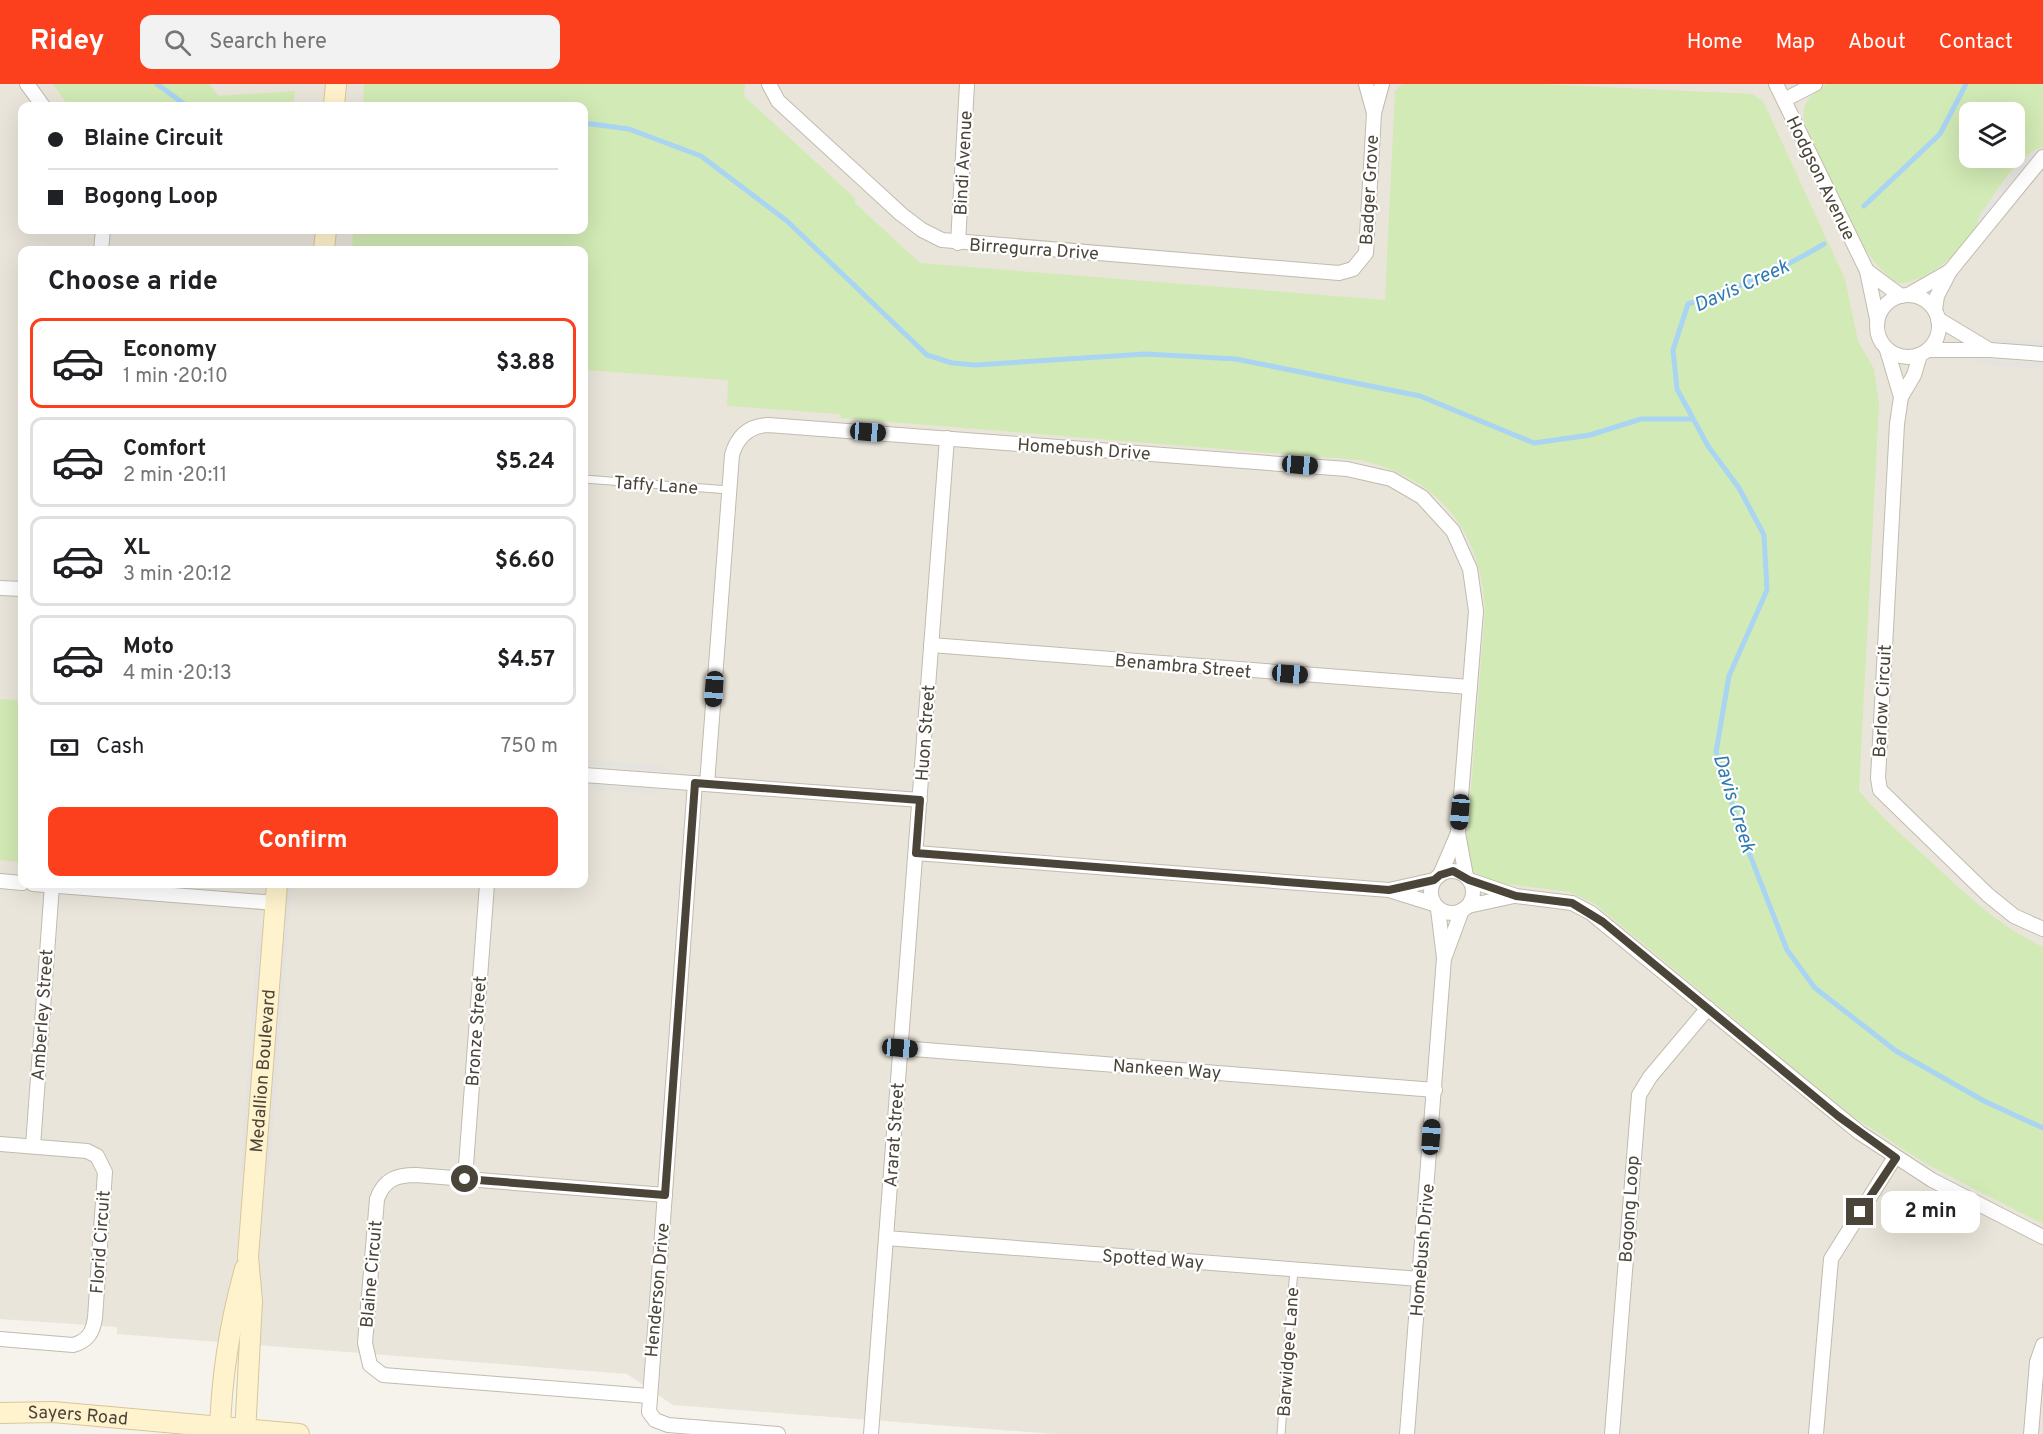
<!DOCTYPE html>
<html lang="en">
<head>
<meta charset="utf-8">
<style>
  body { margin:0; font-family:Overpass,sans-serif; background:#f2f2f2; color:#202124; height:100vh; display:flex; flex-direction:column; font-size:22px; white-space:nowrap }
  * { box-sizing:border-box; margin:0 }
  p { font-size:20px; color:#757577 }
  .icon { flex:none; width:33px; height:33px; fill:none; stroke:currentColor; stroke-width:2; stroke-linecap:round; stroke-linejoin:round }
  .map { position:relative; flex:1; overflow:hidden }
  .sheet { position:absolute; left:18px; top:162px; width:570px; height:642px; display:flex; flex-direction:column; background:#fff; border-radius:12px; box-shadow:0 6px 24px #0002 }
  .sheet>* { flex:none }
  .banner { position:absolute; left:18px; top:18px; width:570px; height:132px; border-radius:12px; box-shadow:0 6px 24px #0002; display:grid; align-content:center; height:132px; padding:0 30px; background:#fff }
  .fabs { position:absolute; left:1959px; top:18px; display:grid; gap:12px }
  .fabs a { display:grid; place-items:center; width:66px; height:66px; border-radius:12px; background:#fff; box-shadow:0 6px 24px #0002; font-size:30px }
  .end { position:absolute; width:27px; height:27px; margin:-14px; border:8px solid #4b4439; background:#fff; box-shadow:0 0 0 3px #fff }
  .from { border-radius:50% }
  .bubble { position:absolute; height:42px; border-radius:12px; background:#fff; box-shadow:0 6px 24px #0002; font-size:20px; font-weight:700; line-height:42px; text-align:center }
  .car { position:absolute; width:18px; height:36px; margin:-18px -9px; border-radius:8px; box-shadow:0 0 4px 2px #0007; background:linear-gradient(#222 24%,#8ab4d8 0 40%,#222 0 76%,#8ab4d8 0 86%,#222 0) }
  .banner b { display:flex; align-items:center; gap:21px; height:57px; font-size:22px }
  .banner b+b { border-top:2px solid #e0e0e0 }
  .banner i { width:15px; height:15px; background:#202124 }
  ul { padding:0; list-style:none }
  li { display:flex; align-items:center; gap:18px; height:90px; margin:0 12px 9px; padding:0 18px; border:3px solid #e0e0e0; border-radius:12px }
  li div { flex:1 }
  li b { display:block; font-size:22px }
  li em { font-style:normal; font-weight:700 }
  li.selected { border-color:#fc3f1d }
  li>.icon { width:54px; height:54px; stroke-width:1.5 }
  h2 { padding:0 30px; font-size:27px; line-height:72px }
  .pay { display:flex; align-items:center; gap:15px; height:66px; padding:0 30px; font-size:22px }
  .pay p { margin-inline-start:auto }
  .primary-button { display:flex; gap:12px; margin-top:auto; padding:12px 30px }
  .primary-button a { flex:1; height:69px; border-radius:12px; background:#fc3f1d; color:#fff; font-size:24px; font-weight:700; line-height:69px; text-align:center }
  header { display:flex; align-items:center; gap:36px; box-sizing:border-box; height:84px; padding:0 30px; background:#fc3f1d; color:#fff }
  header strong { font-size:28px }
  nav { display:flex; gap:33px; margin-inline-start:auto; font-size:21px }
  .search { width:420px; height:54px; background:#f2f2f2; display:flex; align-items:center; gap:15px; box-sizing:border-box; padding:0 21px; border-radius:12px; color:#757577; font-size:22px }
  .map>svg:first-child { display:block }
</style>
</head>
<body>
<header>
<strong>Ridey</strong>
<div class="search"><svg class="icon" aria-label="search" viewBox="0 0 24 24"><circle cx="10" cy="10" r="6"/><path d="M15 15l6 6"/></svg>Search here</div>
<nav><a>Home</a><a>Map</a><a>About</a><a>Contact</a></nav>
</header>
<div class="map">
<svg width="2043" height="1350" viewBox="0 0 2043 1350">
  <rect width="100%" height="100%" fill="#f6f3ec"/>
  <path fill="#eae5da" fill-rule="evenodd" d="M 0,0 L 2043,0 L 2043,1350 L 1054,1350 L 673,1321 L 627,1290 L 117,1250 L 117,1243 L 0,1235 ZM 22,22 L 584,22 L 584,146 L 22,146 ZM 1970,28 L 2014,28 L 2014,74 L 1970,74 ZM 22,166 L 584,166 L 584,800 L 22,800 Z"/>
  <g fill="#d2eab5" fill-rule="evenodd">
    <polygon points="53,0 210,0 218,12 295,7 293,22 68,22"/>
    <path d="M 364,0 L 745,0 L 744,12 L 855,114 L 855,119 L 920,179 L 1385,216 L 1395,7 L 1402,0 L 1540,0 L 1752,10 L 1763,17 L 1845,195 L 1858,257 L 1874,285 L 1879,321 L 1859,707 C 1880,732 1905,754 1929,776 C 1966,810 1997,841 2043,863 L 2043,1140 L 1928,1081 L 1852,1032 L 1595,820 L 1569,808 L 1499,799 L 1475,789 L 1468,775 L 1467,755 L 1485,526 C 1481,446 1438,393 1359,376 L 841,334 L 840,330 L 727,322 L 728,296 L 584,286 L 584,166 L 352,166 L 353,146 L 584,146 L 584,22 L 363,22 Z"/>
    <path d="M 1827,0 L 2043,0 L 2043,63 C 2015,72 1994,112 1978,135 C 1977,159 1923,201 1899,199 C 1860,182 1822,77 1804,38 C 1801,17 1812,11 1827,0 ZM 1970,28 L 2014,28 L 2014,74 L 1970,74 Z"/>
    <polygon points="0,615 22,617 22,778 0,776"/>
  </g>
  <g fill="#e5e3e0">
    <polygon points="2042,64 2024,84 1978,142 1980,130 2015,85 2033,67"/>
    <polygon points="1984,254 2043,257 2043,263 2013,261"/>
    <polygon points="1971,274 2043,279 2043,285 1982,281"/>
    <polygon points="584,676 665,682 673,688 584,681"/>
    <polygon points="584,700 663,706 655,710 584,705"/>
    <polygon points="286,800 292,800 270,1084 263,1098"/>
    <polygon points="263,851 244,1098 241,1079 257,858"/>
  </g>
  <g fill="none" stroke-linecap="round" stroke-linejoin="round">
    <g stroke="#a9d4f2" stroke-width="5">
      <polyline points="157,0 187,22"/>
      <polyline points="584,39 629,45 701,72 787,137 927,271 952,279 975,281 1146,270 1236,275 1420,312 1534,359 1590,351 1641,335 1693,335"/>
      <polyline points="1864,122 1940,50 1966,0"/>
      <path d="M 1824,160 C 1779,187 1738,204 1688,220 L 1673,266 L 1677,305 L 1708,362 L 1739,404 L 1764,451 L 1767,506 L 1729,592 L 1716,668 L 1739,743 L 1787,866 L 1815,904 L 1896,967 L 1984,1017 L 2043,1044"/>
    </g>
    <g stroke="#c2bbae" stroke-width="9">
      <g id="lane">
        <polyline points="584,395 729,406"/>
        <polyline points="1281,1350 1294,1185"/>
      </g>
    </g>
    <g stroke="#c2bbae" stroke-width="16">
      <g id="street">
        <polyline points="27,0 43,22"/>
        <polyline points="769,0 778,17 901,130 922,146 942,156 1339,189 1353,185 1366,169 1374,29 1382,0"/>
        <polyline points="1366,0 1374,29"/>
        <polyline points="1776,0 1867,187 1877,235"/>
        <polyline points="1784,16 1815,0"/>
        <polyline points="958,159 967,0"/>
        <polyline points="101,166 103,146"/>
        <polyline points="1867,187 1901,212"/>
        <circle cx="1908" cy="242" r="31"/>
        <polyline points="1908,211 1950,187"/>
        <polyline points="1935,226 1937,212 1950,187 2043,73"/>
        <polyline points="1938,235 1988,265"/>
        <polyline points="1887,266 1901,313 1897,340 1878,694 1880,706 1988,811 2014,832 2043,845"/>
        <polyline points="1929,266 1990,266 2043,270"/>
        <polyline points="1901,313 1914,291 1920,271"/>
        <polyline points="0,504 22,505"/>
        <polyline points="931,561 1470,603"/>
        <polyline points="584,691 920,716"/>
        <polyline points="695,699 649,1328 655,1336 668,1341 778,1350"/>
        <path d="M 707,700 L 732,371 C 737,353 748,342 768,341 L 1347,385 L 1391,395 L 1422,413 L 1453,447 L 1470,485 L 1476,527 L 1458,749 L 1466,792"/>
        <polyline points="916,769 1389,806 1434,796"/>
        <circle cx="1452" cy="808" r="21"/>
        <polyline points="1440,791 1458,749"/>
        <polyline points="1469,796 1516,812 1572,819 1591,829 1860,1049 1932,1096 2043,1153"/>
        <polyline points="0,797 22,799"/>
        <polyline points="33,800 275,819"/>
        <polyline points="1389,806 1434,820"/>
        <polyline points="1468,822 1514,812"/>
        <polyline points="1445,872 1462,826"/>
        <polyline points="900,964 1435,1006"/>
        <path d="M 0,1060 L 87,1067 L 97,1072 L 105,1088 L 95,1234 C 93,1248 88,1257 73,1261 L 0,1255"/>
        <polyline points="33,1062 52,801"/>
        <polyline points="465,1095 487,800"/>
        <polyline points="886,1154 1420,1195"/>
        <path d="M 649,1312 L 383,1291 L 370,1281 L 365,1259 L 377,1115 C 384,1095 397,1091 416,1091 L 665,1111"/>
        <polyline points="871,1350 947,354"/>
        <polyline points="1407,1350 1444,874 1438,825"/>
        <polyline points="1612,1350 1639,1011 1650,993 1708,924"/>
        <polyline points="1816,1350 1831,1175 1895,1073"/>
        <polyline points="2031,1350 2037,1278 2043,1261"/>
      </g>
    </g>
    <g stroke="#d6c79b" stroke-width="22">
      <g id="secondary">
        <polyline points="334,22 336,0"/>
        <polyline points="324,166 326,146"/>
        <path id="s1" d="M 0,1329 L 53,1328 L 299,1350"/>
        <path d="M 220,1350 C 221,1294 230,1239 245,1185"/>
        <path id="s2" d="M 245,1350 L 252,1217 L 248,1173 L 277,800"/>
      </g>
    </g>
    <use href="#lane" stroke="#fff" stroke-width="7"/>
    <use href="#street" stroke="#fff" stroke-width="14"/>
    <use href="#secondary" stroke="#fff3cd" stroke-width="20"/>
  </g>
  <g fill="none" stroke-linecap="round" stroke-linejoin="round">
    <polyline stroke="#4b4439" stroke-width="8" points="465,1095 665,1111 695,699 920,716 916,769 1389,806 1434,796 1440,791 1453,787 1469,796 1516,812 1572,819 1603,838 1838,1032 1896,1074 1860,1128"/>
  </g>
  <g text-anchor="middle" stroke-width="4.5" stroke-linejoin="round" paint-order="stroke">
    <g font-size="18" fill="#4b4439" stroke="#fff">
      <text transform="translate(963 79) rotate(-87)" y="6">Bindi Avenue</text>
      <text transform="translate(1821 94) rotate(64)" y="6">Hodgson Avenue</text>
      <text transform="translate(1369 106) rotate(-87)" y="6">Badger Grove</text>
      <text transform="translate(1034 165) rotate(4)" y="6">Birregurra Drive</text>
      <text transform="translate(1084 365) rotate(4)" y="6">Homebush Drive</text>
      <text transform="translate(656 401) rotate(4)" y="6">Taffy Lane</text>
      <text transform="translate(1183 582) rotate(5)" y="6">Benambra Street</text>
      <text transform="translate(1882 617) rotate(-87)" y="6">Barlow Circuit</text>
      <text transform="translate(925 649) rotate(-86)" y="6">Huon Street</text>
      <text transform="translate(42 931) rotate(-86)" y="6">Amberley Street</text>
      <text transform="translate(476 947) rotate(-86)" y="6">Bronze Street</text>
      <text transform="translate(1167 985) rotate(4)" y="6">Nankeen Way</text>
      <text dy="6" stroke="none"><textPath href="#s2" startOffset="364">Medallion Boulevard</textPath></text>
      <text transform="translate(894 1051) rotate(-86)" y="6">Ararat Street</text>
      <text transform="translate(1629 1125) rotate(-86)" y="6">Bogong Loop</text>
      <text transform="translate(100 1158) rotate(-86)" y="6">Florid Circuit</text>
      <text transform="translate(1422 1166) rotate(-85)" y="6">Homebush Drive</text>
      <text transform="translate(1153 1175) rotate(4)" y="6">Spotted Way</text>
      <text transform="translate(371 1190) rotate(-85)" y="6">Blaine Circuit</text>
      <text transform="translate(657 1206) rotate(-85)" y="6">Henderson Drive</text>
      <text transform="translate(1288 1268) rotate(-86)" y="6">Barwidgee Lane</text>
      <text dy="6" stroke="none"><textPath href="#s1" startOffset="78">Sayers Road</textPath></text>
    </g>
    <g font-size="20" font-style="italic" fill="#2e7ab2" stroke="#fff">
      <text transform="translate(1741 201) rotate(-24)" y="7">Davis Creek</text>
      <text transform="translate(1735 719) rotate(73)" y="7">Davis Creek</text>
    </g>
  </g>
</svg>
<div class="fabs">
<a><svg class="icon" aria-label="layers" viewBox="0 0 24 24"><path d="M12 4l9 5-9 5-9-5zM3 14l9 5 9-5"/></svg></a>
</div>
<i class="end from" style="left:465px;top:1095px"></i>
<i class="end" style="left:1860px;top:1128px"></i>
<div class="bubble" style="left:1881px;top:1107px;width:99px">2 min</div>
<i class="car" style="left:868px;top:348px;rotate:94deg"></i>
<i class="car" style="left:1300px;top:381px;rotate:94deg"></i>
<i class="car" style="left:1290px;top:590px;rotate:94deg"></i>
<i class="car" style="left:714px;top:605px;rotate:184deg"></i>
<i class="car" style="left:1460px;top:728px;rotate:185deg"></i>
<i class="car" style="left:900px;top:964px;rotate:95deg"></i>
<i class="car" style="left:1431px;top:1053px;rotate:4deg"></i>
<div class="banner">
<b><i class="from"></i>Blaine Circuit</b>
<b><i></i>Bogong Loop</b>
</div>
<section class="sheet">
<h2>Choose a ride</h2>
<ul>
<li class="selected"><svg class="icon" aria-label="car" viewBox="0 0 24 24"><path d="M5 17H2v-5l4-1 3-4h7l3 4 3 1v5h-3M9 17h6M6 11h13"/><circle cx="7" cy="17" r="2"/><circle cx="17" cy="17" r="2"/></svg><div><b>Economy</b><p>1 min · 20:10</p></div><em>$3.88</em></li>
<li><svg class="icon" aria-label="car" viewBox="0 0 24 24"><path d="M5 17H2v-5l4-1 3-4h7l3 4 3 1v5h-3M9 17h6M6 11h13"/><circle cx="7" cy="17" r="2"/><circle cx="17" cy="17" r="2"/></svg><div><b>Comfort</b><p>2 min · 20:11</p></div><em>$5.24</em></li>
<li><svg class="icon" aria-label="car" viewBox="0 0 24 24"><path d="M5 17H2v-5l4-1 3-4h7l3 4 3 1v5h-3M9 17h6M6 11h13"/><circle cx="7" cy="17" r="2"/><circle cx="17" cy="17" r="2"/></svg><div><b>XL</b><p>3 min · 20:12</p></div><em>$6.60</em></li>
<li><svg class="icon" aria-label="car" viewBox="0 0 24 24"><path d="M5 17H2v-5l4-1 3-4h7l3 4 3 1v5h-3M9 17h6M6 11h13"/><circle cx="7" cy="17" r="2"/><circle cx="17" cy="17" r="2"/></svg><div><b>Moto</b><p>4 min · 20:13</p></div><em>$4.57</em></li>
</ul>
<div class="pay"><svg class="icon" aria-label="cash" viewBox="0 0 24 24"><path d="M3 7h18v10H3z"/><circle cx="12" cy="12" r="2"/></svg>Cash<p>750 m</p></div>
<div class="primary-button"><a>Confirm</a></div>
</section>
</div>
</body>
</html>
